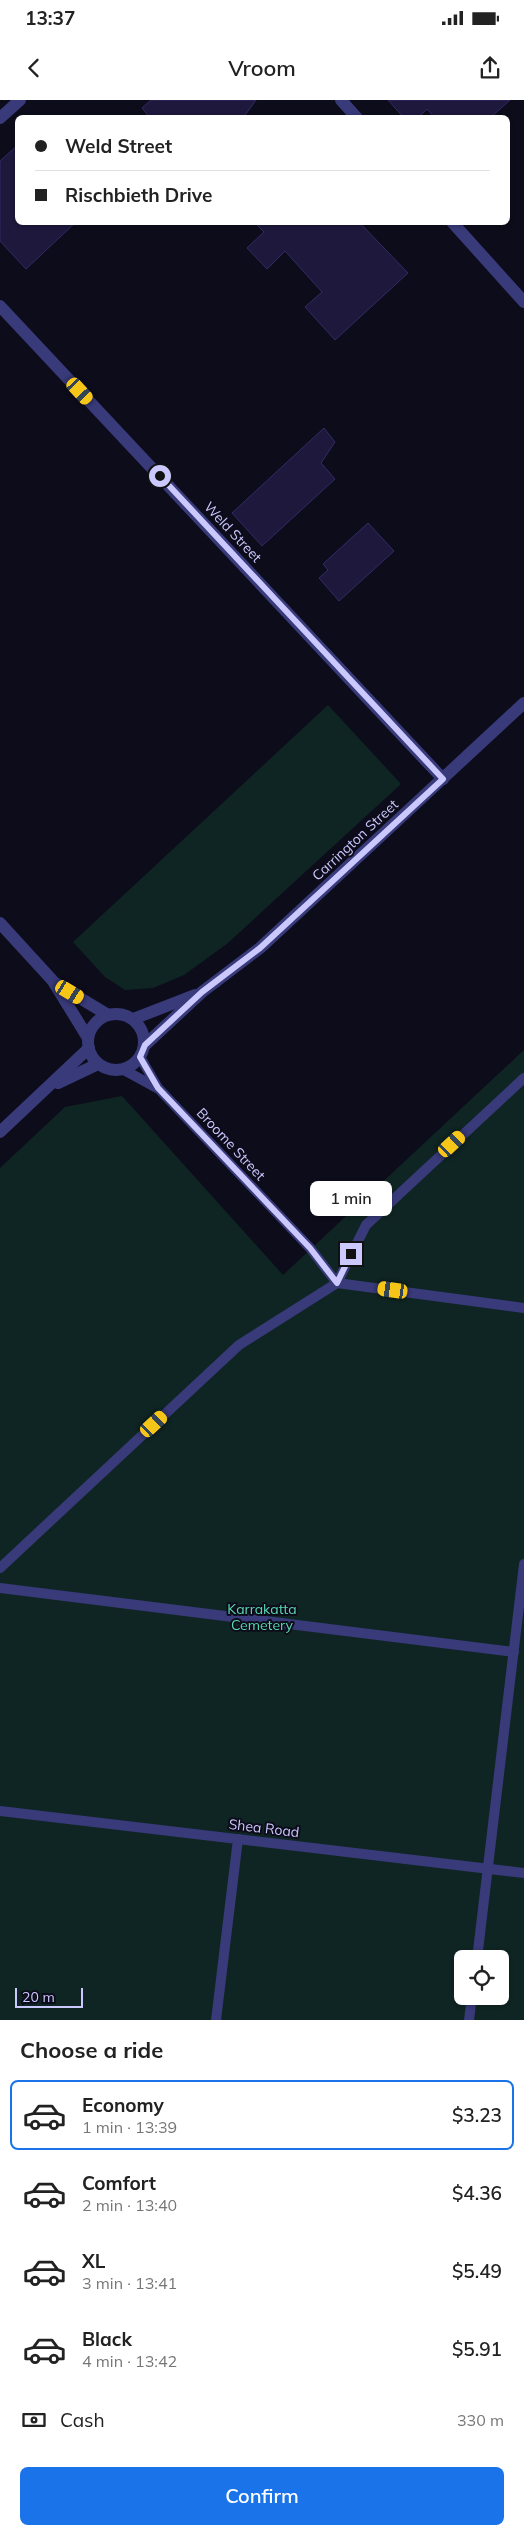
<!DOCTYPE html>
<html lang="en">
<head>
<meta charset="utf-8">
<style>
  body { margin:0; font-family:Mulish,sans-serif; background:#f2f2f2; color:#222; height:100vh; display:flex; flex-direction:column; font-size:19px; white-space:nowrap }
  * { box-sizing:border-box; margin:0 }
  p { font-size:16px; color:#767676 }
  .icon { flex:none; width:28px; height:28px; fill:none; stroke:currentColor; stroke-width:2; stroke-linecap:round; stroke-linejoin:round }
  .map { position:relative; height:1920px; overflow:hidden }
  .details { display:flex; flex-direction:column; background:#fff; flex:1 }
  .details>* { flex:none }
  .top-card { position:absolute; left:15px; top:15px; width:495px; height:110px; border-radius:8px; box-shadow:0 1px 4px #0004; display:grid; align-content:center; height:110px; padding:0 20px; background:#fff }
  .controls { position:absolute; left:454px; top:1850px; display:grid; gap:10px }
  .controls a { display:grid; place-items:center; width:55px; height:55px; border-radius:8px; background:#fff; box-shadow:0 1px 4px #0004; font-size:25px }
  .scale { position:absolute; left:15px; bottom:12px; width:68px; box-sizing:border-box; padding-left:5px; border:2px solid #cac8fd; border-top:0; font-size:14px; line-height:18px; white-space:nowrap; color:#cac8fd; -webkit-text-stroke:4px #0d0c1b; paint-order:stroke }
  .end { position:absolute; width:22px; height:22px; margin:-11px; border:6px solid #cac8fd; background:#111; box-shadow:0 0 0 2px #111 }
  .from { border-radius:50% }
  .bubble { position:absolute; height:35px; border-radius:8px; background:#fff; box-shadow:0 1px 4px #0004; font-size:16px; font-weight:600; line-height:35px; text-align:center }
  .car { position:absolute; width:15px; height:30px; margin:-15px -8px; border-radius:6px; box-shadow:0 0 4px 1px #0007; background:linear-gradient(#f5c518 24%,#345 0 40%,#f5c518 0 76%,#345 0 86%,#f5c518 0) }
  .top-card b { display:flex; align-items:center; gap:18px; height:48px; font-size:19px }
  .top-card b+b { border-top:1px solid #e0e0e0 }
  .top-card i { width:12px; height:12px; background:#222 }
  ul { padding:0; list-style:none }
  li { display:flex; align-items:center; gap:15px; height:70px; margin:0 10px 8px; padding:0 10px; border:2px solid transparent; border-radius:8px }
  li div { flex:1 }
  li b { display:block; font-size:19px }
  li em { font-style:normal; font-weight:600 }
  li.current { border-color:#1a73e8 }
  li>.icon { width:45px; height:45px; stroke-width:1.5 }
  h2 { padding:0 20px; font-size:22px; line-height:60px }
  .pay { display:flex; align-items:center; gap:12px; height:55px; padding:0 20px; font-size:19px }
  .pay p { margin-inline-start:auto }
  .primary-button { display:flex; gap:10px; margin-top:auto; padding:10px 20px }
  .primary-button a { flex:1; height:58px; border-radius:8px; background:#1a73e8; color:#fff; font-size:20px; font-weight:600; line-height:58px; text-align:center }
  .status { display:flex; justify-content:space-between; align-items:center; height:35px; padding:0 25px; background:#fff; direction:ltr }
  .status svg { height:14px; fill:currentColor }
  header { display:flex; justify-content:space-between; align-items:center; height:65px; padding:0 20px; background:#fff; font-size:22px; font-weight:600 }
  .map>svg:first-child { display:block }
</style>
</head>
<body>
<div class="status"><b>13:37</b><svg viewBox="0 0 49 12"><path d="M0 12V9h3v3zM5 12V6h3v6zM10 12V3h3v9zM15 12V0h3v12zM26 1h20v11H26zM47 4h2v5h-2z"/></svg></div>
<header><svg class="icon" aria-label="back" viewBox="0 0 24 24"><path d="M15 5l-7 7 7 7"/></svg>Vroom<svg class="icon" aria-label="share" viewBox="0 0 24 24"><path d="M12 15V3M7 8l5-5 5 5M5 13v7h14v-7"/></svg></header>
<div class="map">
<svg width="524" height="1920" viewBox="0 0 524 1920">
  <rect width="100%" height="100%" fill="#0d0c1b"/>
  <g fill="#0f2523" fill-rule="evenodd">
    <polygon points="328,605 401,684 228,843 184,875 153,888 125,890 105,877 73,842"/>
    <path d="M 524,950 L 524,1920 L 0,1920 L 0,1068 L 65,1007 L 122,996 L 283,1175 ZM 462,1859 L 500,1859 L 500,1896 L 462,1896 Z"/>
  </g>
  <g fill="#1d183c" stroke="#332b67">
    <polygon points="151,0 256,0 243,18 150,18 142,8"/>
    <polygon points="388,0 510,0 490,18 435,18 427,9 418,18 404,18"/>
    <polygon points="18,45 18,122 76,122 26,169 0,141 0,61"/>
    <polygon points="254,122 359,122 408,173 335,240 305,207 322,192 285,151 267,169 247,148 264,132"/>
    <polygon points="324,328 335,342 321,363 335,379 262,446 232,413"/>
    <polygon points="368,423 394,451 339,501 319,478 328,470 323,464"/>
  </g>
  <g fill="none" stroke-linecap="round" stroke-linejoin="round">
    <g stroke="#383a79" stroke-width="10">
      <polyline points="140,957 158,988 310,1148 337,1183"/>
      <polyline points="124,970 157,988"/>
      <polyline points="337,1183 366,1125 524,978"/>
      <polyline points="0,1468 239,1245 337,1183 524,1208"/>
      <polyline points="0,1488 514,1552"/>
      <polyline points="0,1711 524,1773"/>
      <polyline points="477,1859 524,1464"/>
      <polyline points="216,1920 238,1739"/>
      <polyline points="469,1920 472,1896"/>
    </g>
    <g stroke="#383a79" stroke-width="12">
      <polyline points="341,0 357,18"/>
      <polyline points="0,18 20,0"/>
      <polyline points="452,122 524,202"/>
      <polyline points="0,206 443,679"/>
      <polyline points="0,823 53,881 88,938"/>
      <polyline points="55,883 108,915"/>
    </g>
    <g stroke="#383a79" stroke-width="12">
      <circle cx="116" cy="942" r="28"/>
      <polyline points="133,919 195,895"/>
      <polyline points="145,945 202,892 260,848 524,603"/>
      <polyline points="58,983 98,964"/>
      <polyline points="0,1032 89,948"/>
    </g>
  </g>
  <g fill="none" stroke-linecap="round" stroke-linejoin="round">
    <polyline stroke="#cac8fd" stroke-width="6" points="160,376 443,679 260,848 202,892 145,945 140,957 158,988 310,1148 337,1183 351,1154"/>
  </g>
  <g text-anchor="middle" stroke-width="4" stroke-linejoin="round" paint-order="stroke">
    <g font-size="14" fill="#cac8fd" stroke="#0d0c1b">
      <text transform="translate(233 432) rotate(47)" y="5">Weld Street</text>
      <text transform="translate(355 740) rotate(-43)" y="5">Carrington Street</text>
      <text transform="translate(231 1044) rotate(47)" y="5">Broome Street</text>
      <text transform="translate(264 1728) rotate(7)" y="5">Shea Road</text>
    </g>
    <g font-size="14" fill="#58d9b0" stroke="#0d0c1b">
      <text x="262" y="1514">Karrakatta<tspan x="262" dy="16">Cemetery</tspan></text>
    </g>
  </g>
</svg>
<div class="controls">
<a><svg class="icon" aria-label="locate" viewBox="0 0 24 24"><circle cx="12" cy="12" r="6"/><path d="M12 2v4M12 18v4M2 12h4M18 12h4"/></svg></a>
</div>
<div class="scale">20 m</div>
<i class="end from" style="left:160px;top:376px"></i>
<i class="end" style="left:351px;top:1154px"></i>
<div class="bubble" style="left:310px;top:1081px;width:82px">1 min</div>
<i class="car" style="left:80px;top:291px;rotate:137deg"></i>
<i class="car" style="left:70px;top:892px;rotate:121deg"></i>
<i class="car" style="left:452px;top:1044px;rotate:47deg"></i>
<i class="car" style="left:393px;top:1190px;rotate:278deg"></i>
<i class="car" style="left:154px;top:1324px;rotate:47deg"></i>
<div class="top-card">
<b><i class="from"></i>Weld Street</b>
<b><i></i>Rischbieth Drive</b>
</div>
</div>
<section class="details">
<h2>Choose a ride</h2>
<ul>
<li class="current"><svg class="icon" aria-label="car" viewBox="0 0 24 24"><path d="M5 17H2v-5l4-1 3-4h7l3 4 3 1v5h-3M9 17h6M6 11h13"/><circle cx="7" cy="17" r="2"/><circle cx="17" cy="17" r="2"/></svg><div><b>Economy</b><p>1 min · 13:39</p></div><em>$3.23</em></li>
<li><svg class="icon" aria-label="car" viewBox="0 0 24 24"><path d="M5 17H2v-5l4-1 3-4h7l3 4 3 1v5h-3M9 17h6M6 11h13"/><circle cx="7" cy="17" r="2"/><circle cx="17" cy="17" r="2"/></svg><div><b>Comfort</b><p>2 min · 13:40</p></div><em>$4.36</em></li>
<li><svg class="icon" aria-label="car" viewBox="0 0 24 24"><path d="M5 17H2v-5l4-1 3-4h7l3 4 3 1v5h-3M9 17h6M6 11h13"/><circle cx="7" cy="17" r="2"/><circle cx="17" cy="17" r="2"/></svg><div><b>XL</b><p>3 min · 13:41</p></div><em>$5.49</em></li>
<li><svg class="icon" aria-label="car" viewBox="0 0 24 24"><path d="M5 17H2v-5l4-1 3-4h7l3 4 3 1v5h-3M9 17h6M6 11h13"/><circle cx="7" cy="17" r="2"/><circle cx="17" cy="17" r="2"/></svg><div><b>Black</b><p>4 min · 13:42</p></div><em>$5.91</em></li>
</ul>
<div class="pay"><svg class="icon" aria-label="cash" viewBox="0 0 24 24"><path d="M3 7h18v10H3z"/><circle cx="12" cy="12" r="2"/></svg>Cash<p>330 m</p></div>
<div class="primary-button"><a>Confirm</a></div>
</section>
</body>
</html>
